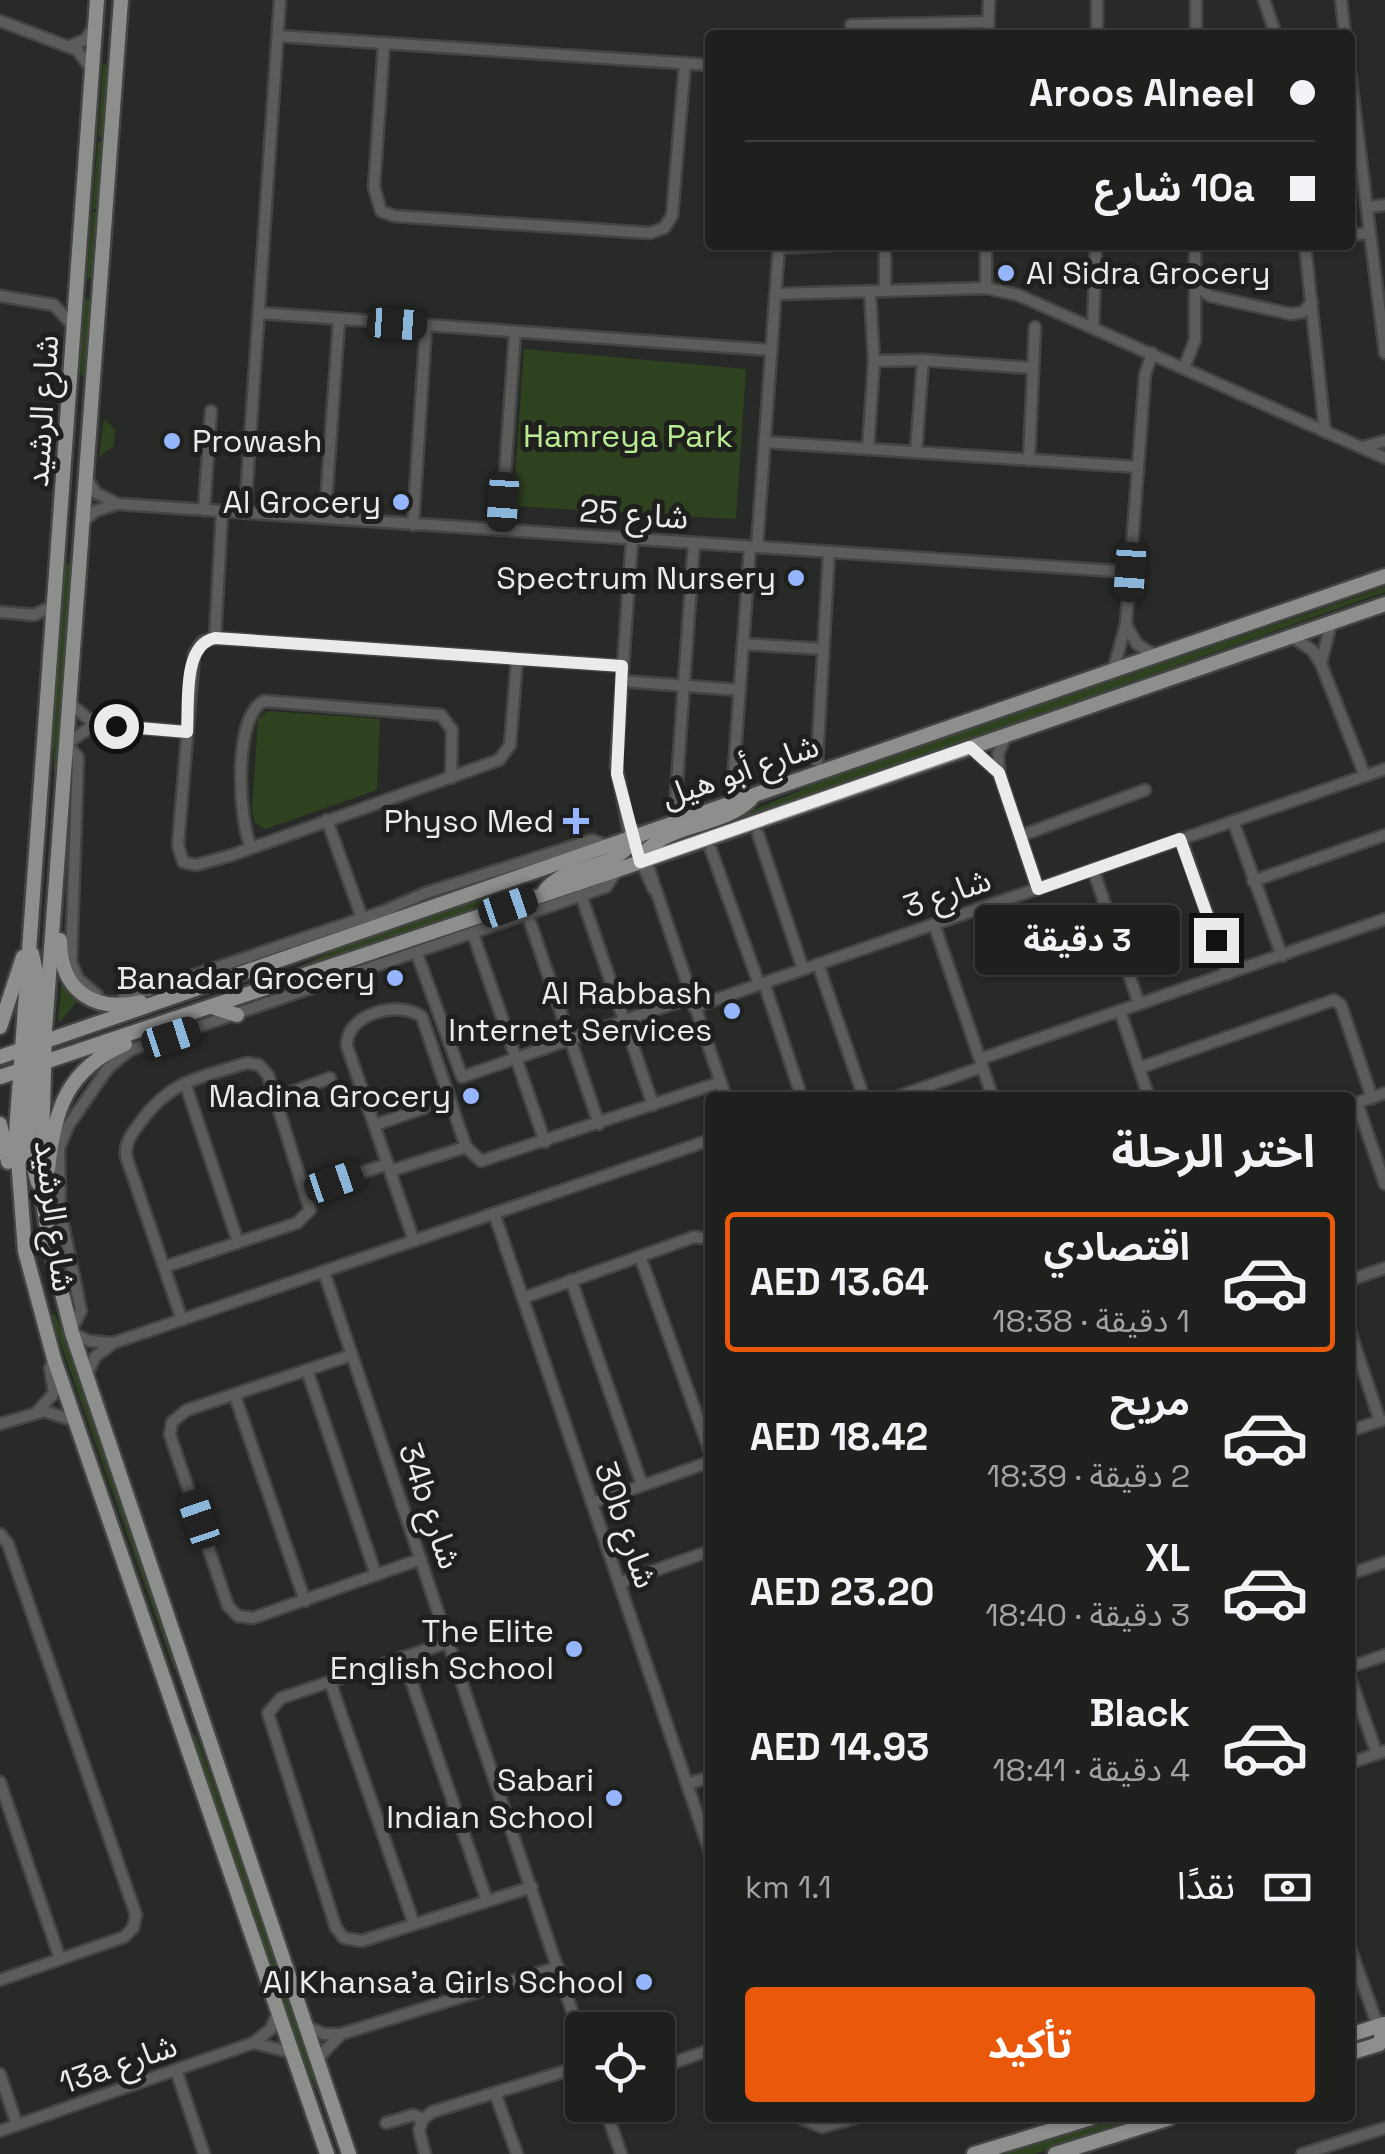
<!DOCTYPE html>
<html lang="ar">
<head>
<meta charset="utf-8">
<style>
  body { margin:0; font-family:"Space Grotesk","Noto Sans Arabic",sans-serif; background:#2b2d2a; color:#f1f3f6; direction:rtl; height:100vh; display:flex; flex-direction:column; font-size:38px; white-space:nowrap }
  * { box-sizing:border-box; margin:0 }
  p { font-size:32px; color:#a1a3a4 }
  .icon { flex:none; width:55px; height:55px; fill:none; stroke:currentColor; stroke-width:2; stroke-linecap:round; stroke-linejoin:round }
  .map { position:relative; flex:1; overflow:hidden; direction:ltr }
  .sheet { position:absolute; left:705px; top:1092px; width:650px; height:1030px; display:flex; flex-direction:column; background:#1e201d; border-radius:10px; box-shadow:0 2px 8px #0004,0 0 0 2px #3c3e3b; direction:rtl }
  .sheet>* { flex:none }
  .hud { position:absolute; left:705px; top:30px; width:650px; height:220px; border-radius:10px; box-shadow:0 2px 8px #0004,0 0 0 2px #3c3e3b; direction:rtl; display:grid; align-content:center; height:220px; padding:0 40px; background:#1e201d }
  .controls { position:absolute; left:565px; top:2012px; display:grid; gap:20px }
  .controls a { display:grid; place-items:center; width:110px; height:110px; border-radius:10px; background:#1e201d; box-shadow:0 2px 8px #0004,0 0 0 2px #3c3e3b; font-size:50px }
  .end { position:absolute; width:45px; height:45px; margin:-22px; border:12px solid #eaebea; background:#111; box-shadow:0 0 0 5px #111 }
  .from { border-radius:50% }
  .bubble { position:absolute; height:70px; border-radius:10px; background:#1e201d; box-shadow:0 2px 8px #0004,0 0 0 2px #3c3e3b; font-size:32px; font-weight:700; line-height:70px; text-align:center; direction:rtl }
  .car { position:absolute; width:30px; height:60px; margin:-30px -15px; border-radius:12px; box-shadow:0 0 8px 2px #0007; background:linear-gradient(#222 24%,#8ab4d8 0 40%,#222 0 76%,#8ab4d8 0 86%,#222 0) }
  .hud b { display:flex; align-items:center; gap:35px; height:95px; font-size:38px }
  .hud b+b { border-top:2px solid #3c3e3b }
  .hud i { width:25px; height:25px; background:#f1f3f6 }
  ul { padding:0; list-style:none }
  li { display:flex; align-items:center; gap:30px; height:140px; margin:0 20px 15px; padding:0 20px; border:5px solid transparent; border-radius:10px }
  li div { flex:1 }
  li b { display:block; font-size:38px }
  li em { font-style:normal; font-weight:700 }
  li.current { border-color:#ea580c }
  li>.icon { width:90px; height:90px; stroke-width:1.5 }
  h2 { padding:0 40px; font-size:45px; line-height:120px }
  .pay { display:flex; align-items:center; gap:25px; height:110px; padding:0 40px; font-size:38px }
  .pay p { margin-inline-start:auto }
  .action { display:flex; gap:20px; margin-top:auto; padding:20px 40px }
  .action a { flex:1; height:115px; border-radius:10px; background:#ea580c; color:#fff; font-size:40px; font-weight:700; line-height:115px; text-align:center }
  .map>svg:first-child { display:block }
</style>
</head>
<body>
<div class="map">
<svg width="1385" height="2154" viewBox="0 0 1385 2154">
  <rect width="100%" height="100%" fill="#282a27"/>
  <g fill="#2f4220">
    <polygon points="103,64 111,65 106,137 98,137"/>
    <polygon points="98,141 106,141 101,209 92,209"/>
    <polygon points="92,212 101,212 96,278 87,278"/>
    <polygon points="85,299 94,300 89,375 80,375"/>
    <polygon points="524,349 746,369 736,519 513,506"/>
    <polygon points="104,419 115,429 114,446 99,457"/>
    <polygon points="65,563 73,564 55,796 53,741"/>
    <polygon points="1385,587 1385,592 674,843 832,777"/>
    <polygon points="268,711 380,719 377,790 265,829 255,823 252,812 258,719"/>
    <polygon points="491,895 493,902 272,981 343,946"/>
    <polygon points="62,981 78,1000 60,1022 58,1020"/>
    <polygon points="55,1314 85,1388 178,1668 174,1669 51,1315"/>
    <polygon points="196,1735 333,2124 297,2047 191,1737"/>
    <polygon points="1117,2118 1151,2118 1035,2154 1001,2154"/>
  </g>
  <g fill="none" stroke-linecap="round" stroke-linejoin="round">
    <g stroke="#434542" stroke-width="15">
      <g id="minor">
        <polyline points="1264,0 1276,35"/>
        <polyline points="1341,0 1345,35"/>
        <polyline points="0,21 77,50 92,70"/>
        <polyline points="851,25 988,22"/>
        <polyline points="988,35 989,0"/>
        <polyline points="1097,35 1097,0"/>
        <polyline points="1196,35 1196,0"/>
        <polyline points="278,36 710,65"/>
        <polyline points="384,43 374,187 381,211 394,216 650,233 664,228 672,216 685,63"/>
        <polyline points="70,46 85,40 95,26"/>
        <polyline points="1350,72 1385,353"/>
        <polyline points="1367,207 1385,205"/>
        <polyline points="1350,235 1370,233"/>
        <polyline points="885,245 885,291"/>
        <polyline points="1305,245 1325,432"/>
        <polyline points="779,248 832,245"/>
        <polyline points="1195,285 1210,296 1291,314 1303,312 1312,302"/>
        <polyline points="986,288 986,245"/>
        <polyline points="775,294 986,288 1018,295 1385,458"/>
        <polyline points="0,296 54,305 73,326"/>
        <polyline points="260,313 771,350"/>
        <polyline points="1093,327 1096,245"/>
        <polyline points="874,361 923,360 1033,368"/>
        <polyline points="1184,368 1195,340 1195,245"/>
        <polyline points="765,442 1138,467"/>
        <polyline points="1363,447 1385,441"/>
        <polyline points="868,449 874,361 870,292"/>
        <polyline points="916,452 923,360"/>
        <polyline points="1029,460 1035,327"/>
        <polyline points="86,477 96,493 118,504 1130,572"/>
        <polyline points="326,503 339,320"/>
        <polyline points="204,510 211,411"/>
        <polyline points="245,513 280,0"/>
        <polyline points="84,521 95,511 117,504"/>
        <polyline points="413,525 426,326"/>
        <polyline points="501,530 515,332"/>
        <polyline points="632,539 616,765 630,837 654,890"/>
        <polyline points="750,547 734,769 737,785 750,796"/>
        <polyline points="757,547 779,245"/>
        <polyline points="0,612 34,615 55,605"/>
        <polyline points="1126,625 1137,644 1156,656"/>
        <polyline points="1292,637 1312,650 1321,664 1365,776"/>
        <polyline points="215,638 222,511"/>
        <polyline points="743,644 823,649"/>
        <path d="M 517,659 L 510,745 L 499,760 L 232,855 L 196,865 L 183,862 L 178,845 L 194,654 L 202,642 L 215,638 C 351,648 487,656 622,666"/>
        <polyline points="1321,663 1331,623"/>
        <polyline points="1113,671 1126,624 1145,375 1152,353"/>
        <polyline points="622,681 740,690"/>
        <polyline points="69,703 95,724 187,732"/>
        <polyline points="95,724 66,744 78,757 71,962 78,979 97,995"/>
        <polyline points="1006,736 998,754 999,773 1038,889"/>
        <polyline points="970,747 998,772"/>
        <polyline points="817,761 829,552"/>
        <polyline points="675,810 694,543"/>
        <polyline points="327,820 362,918"/>
        <polyline points="1233,821 1282,956"/>
        <polyline points="636,831 726,1098"/>
        <polyline points="758,834 803,969"/>
        <polyline points="1020,836 1145,790"/>
        <polyline points="1181,839 1228,974"/>
        <path d="M 251,847 C 238,818 233,716 264,701 L 441,715 L 452,730 L 451,778"/>
        <polyline points="711,850 759,984"/>
        <polyline points="1093,869 1139,1004"/>
        <polyline points="1253,881 1385,835"/>
        <polyline points="581,895 653,1105"/>
        <polyline points="527,913 599,1124"/>
        <polyline points="934,924 993,1098"/>
        <polyline points="473,934 545,1142"/>
        <polyline points="417,954 462,1077 678,1002"/>
        <polyline points="818,964 864,1098"/>
        <polyline points="764,983 802,1098"/>
        <polyline points="123,999 384,911 426,893 592,840 608,846"/>
        <polyline points="694,1007 1385,769"/>
        <polyline points="1120,1011 1149,1098"/>
        <polyline points="980,1059 1385,919"/>
        <polyline points="1139,1068 1334,1000 1341,1005 1372,1098"/>
        <polyline points="185,1083 238,1242"/>
        <polyline points="275,1098 330,1078"/>
        <polyline points="894,1098 982,1067"/>
        <polyline points="1357,1103 1385,1184"/>
        <polyline points="1350,1105 1385,1093"/>
        <polyline points="375,1125 424,1108"/>
        <polyline points="390,1171 466,1147"/>
        <polyline points="307,1190 388,1164"/>
        <polyline points="494,1213 710,1852"/>
        <path d="M 414,1241 L 347,1046 C 345,1014 400,999 422,1017 L 466,1147 L 481,1161 L 721,1082"/>
        <polyline points="640,1256 710,1452"/>
        <path d="M 164,1267 L 297,1223 L 310,1210 L 268,1075 L 259,1065 L 247,1063 C 202,1077 171,1080 142,1120 C 133,1132 125,1141 126,1156 L 182,1320"/>
        <polyline points="324,1272 582,2041"/>
        <polyline points="571,1280 642,1485"/>
        <polyline points="1350,1280 1385,1268"/>
        <polyline points="523,1298 694,1237 710,1239"/>
        <polyline points="71,1330 81,1311 60,1210 59,1148 68,1126 108,1068 130,1050 606,887 617,870"/>
        <polyline points="1350,1331 1380,1421"/>
        <polyline points="72,1333 89,1341 112,1343"/>
        <polyline points="352,1355 187,1410 172,1422 170,1435 228,1606 238,1616 253,1618 421,1559"/>
        <polyline points="307,1370 376,1575"/>
        <polyline points="87,1374 95,1357 113,1343 710,1140"/>
        <polyline points="235,1396 305,1601"/>
        <polyline points="38,1411 54,1393 50,1368 54,1359"/>
        <polyline points="0,1424 44,1411 75,1421"/>
        <polyline points="1350,1431 1382,1420"/>
        <polyline points="592,1503 710,1462"/>
        <polyline points="0,1534 8,1544 136,1915 133,1928 124,1937 0,1980"/>
        <polyline points="1350,1574 1385,1562"/>
        <polyline points="619,1583 710,1551"/>
        <polyline points="449,1642 281,1698 268,1713 336,1928 344,1938 362,1941 532,1887"/>
        <polyline points="403,1657 487,1901"/>
        <polyline points="1350,1667 1385,1655"/>
        <polyline points="1350,1678 1377,1754"/>
        <polyline points="330,1682 414,1924"/>
        <polyline points="1350,1763 1385,1751"/>
        <polyline points="0,1782 60,1959"/>
        <polyline points="687,1784 710,1777"/>
        <polyline points="1350,1948 1378,2026"/>
        <polyline points="308,2027 324,2034 340,2034"/>
        <polyline points="254,2043 290,2052"/>
        <polyline points="318,2058 341,2034 558,1967"/>
        <polyline points="658,2068 710,2050"/>
        <polyline points="176,2070 204,2154"/>
        <polyline points="0,2074 17,2125"/>
        <polyline points="495,2093 517,2154"/>
        <polyline points="604,2105 621,2154"/>
        <polyline points="801,2118 822,2127 855,2118"/>
        <polyline points="423,2119 432,2112 582,2066"/>
        <polyline points="423,2119 419,2130 425,2154"/>
        <polyline points="386,2123 413,2115 423,2119"/>
        <polyline points="0,2131 253,2043 271,2029 277,2014"/>
        <polyline points="1302,2154 1385,2128"/>
      </g>
    </g>
    <g stroke="#434542" stroke-width="19">
      <g id="major">
        <polyline points="97,0 16,1133 25,1251 54,1359 327,2154"/>
        <polyline points="121,0 45,1030 41,1188 49,1242 72,1333 349,2154"/>
        <path d="M 639,862 C 660,821 721,830 751,799"/>
        <path d="M 544,892 C 567,860 615,875 637,835"/>
        <path d="M 60,940 C 60,990 93,1013 140,1002"/>
        <polyline points="32,954 37,976 28,1145 38,1183"/>
        <polyline points="212,1007 237,1015"/>
        <polyline points="0,1027 23,957"/>
        <polyline points="0,1057 1385,576"/>
        <polyline points="0,1077 617,870 1385,604"/>
        <polyline points="0,1124 8,1162"/>
        <path d="M 48,1169 C 54,1110 67,1069 125,1044"/>
        <polyline points="1350,2035 1384,2024"/>
        <polyline points="1350,2053 1379,2044 1382,2036 1378,2026"/>
        <polyline points="974,2154 1091,2118"/>
        <polyline points="1055,2154 1170,2118"/>
      </g>
    </g>
    <use href="#minor" stroke="#5c5c5b" stroke-width="10"/>
    <use href="#major" stroke="#8d8f8c" stroke-width="14"/>
  </g>
  <g fill="none" stroke-linecap="round" stroke-linejoin="round">
    <path stroke="#eaebea" stroke-width="12" d="M 116,726 L 187,732 C 189,704 182,645 215,638 L 622,666 L 617,774 L 640,862 L 970,747 L 999,773 L 1038,889 L 1180,839 L 1216,940"/>
  </g>
  <g fill="#95b6fd" stroke="#1f201e" stroke-width="4">
    <circle cx="1006" cy="273" r="10"/>
    <circle cx="172" cy="441" r="10"/>
    <circle cx="401" cy="502" r="10"/>
    <circle cx="796" cy="578" r="10"/>
    <path d="M571 806h10v10h10v10h-10v10h-10v-10h-10v-10h10z"/>
    <circle cx="395" cy="978" r="10"/>
    <circle cx="732" cy="1011" r="10"/>
    <circle cx="471" cy="1096" r="10"/>
    <circle cx="574" cy="1649" r="10"/>
    <circle cx="614" cy="1798" r="10"/>
    <circle cx="644" cy="1982" r="10"/>
  </g>
  <g text-anchor="middle" stroke-width="10" stroke-linejoin="round" paint-order="stroke">
    <g font-size="32" fill="#eaebea" stroke="#1f201e" text-anchor="end">
      <text x="1026" y="284" text-anchor="start">Al Sidra Grocery</text>
      <text x="192" y="452" text-anchor="start">Prowash</text>
      <text x="381" y="513">Al Grocery</text>
      <text x="776" y="589">Spectrum Nursery</text>
      <text x="554" y="832">Physo Med</text>
      <text x="375" y="989">Banadar Grocery</text>
      <text x="712" y="1004">Al Rabbash<tspan x="712" dy="37">Internet Services</tspan></text>
      <text x="451" y="1107">Madina Grocery</text>
      <text x="554" y="1642">The Elite<tspan x="554" dy="37">English School</tspan></text>
      <text x="594" y="1791">Sabari<tspan x="594" dy="37">Indian School</tspan></text>
      <text x="624" y="1993">Al Khansa'a Girls School</text>
    </g>
    <g font-size="32" fill="#eaebea" stroke="#1f201e">
      <text transform="translate(42 411) rotate(-86)" y="11">شارع الرشيد</text>
      <text transform="translate(634 514) rotate(4)" y="11">شارع 25</text>
      <text transform="translate(740 771) rotate(-19)" y="11">شارع أبو هيل</text>
      <text transform="translate(947 893) rotate(-19)" y="11">شارع 3</text>
      <text transform="translate(55 1216) rotate(83)" y="11">شارع الرشيد</text>
      <text transform="translate(430 1506) rotate(71)" y="11">34b شارع</text>
      <text transform="translate(626 1525) rotate(71)" y="11">30b شارع</text>
      <text transform="translate(118 2064) rotate(-19)" y="11">13a شارع</text>
    </g>
    <g font-size="32" fill="#b8eb92" stroke="#1f201e">
      <text x="628" y="447">Hamreya Park</text>
    </g>
  </g>
</svg>
<div class="controls">
<a><svg class="icon" aria-label="locate" viewBox="0 0 24 24"><circle cx="12" cy="12" r="6"/><path d="M12 2v4M12 18v4M2 12h4M18 12h4"/></svg></a>
</div>
<i class="end from" style="left:116px;top:726px"></i>
<i class="end" style="left:1216px;top:940px"></i>
<div class="bubble" style="left:975px;top:905px;width:205px">3 دقيقة</div>
<i class="car" style="left:397px;top:324px;rotate:94deg"></i>
<i class="car" style="left:503px;top:502px;rotate:184deg"></i>
<i class="car" style="left:1130px;top:572px;rotate:184deg"></i>
<i class="car" style="left:508px;top:907px;rotate:71deg"></i>
<i class="car" style="left:171px;top:1037px;rotate:72deg"></i>
<i class="car" style="left:334px;top:1182px;rotate:71deg"></i>
<i class="car" style="left:199px;top:1519px;rotate:341deg"></i>
<div class="hud">
<b><i class="from"></i>Aroos Alneel</b>
<b><i></i>10a شارع</b>
</div>
<section class="sheet">
<h2>اختر الرحلة</h2>
<ul>
<li class="current"><svg class="icon" aria-label="car" viewBox="0 0 24 24"><path d="M5 17H2v-5l4-1 3-4h7l3 4 3 1v5h-3M9 17h6M6 11h13"/><circle cx="7" cy="17" r="2"/><circle cx="17" cy="17" r="2"/></svg><div><b>اقتصادي</b><p>1 دقيقة · 18:38</p></div><em>AED 13.64</em></li>
<li><svg class="icon" aria-label="car" viewBox="0 0 24 24"><path d="M5 17H2v-5l4-1 3-4h7l3 4 3 1v5h-3M9 17h6M6 11h13"/><circle cx="7" cy="17" r="2"/><circle cx="17" cy="17" r="2"/></svg><div><b>مريح</b><p>2 دقيقة · 18:39</p></div><em>AED 18.42</em></li>
<li><svg class="icon" aria-label="car" viewBox="0 0 24 24"><path d="M5 17H2v-5l4-1 3-4h7l3 4 3 1v5h-3M9 17h6M6 11h13"/><circle cx="7" cy="17" r="2"/><circle cx="17" cy="17" r="2"/></svg><div><b>XL</b><p>3 دقيقة · 18:40</p></div><em>AED 23.20</em></li>
<li><svg class="icon" aria-label="car" viewBox="0 0 24 24"><path d="M5 17H2v-5l4-1 3-4h7l3 4 3 1v5h-3M9 17h6M6 11h13"/><circle cx="7" cy="17" r="2"/><circle cx="17" cy="17" r="2"/></svg><div><b>Black</b><p>4 دقيقة · 18:41</p></div><em>AED 14.93</em></li>
</ul>
<div class="pay"><svg class="icon" aria-label="cash" viewBox="0 0 24 24"><path d="M3 7h18v10H3z"/><circle cx="12" cy="12" r="2"/></svg>نقدًا<p>1.1 km</p></div>
<div class="action"><a>تأكيد</a></div>
</section>
</div>
</body>
</html>
